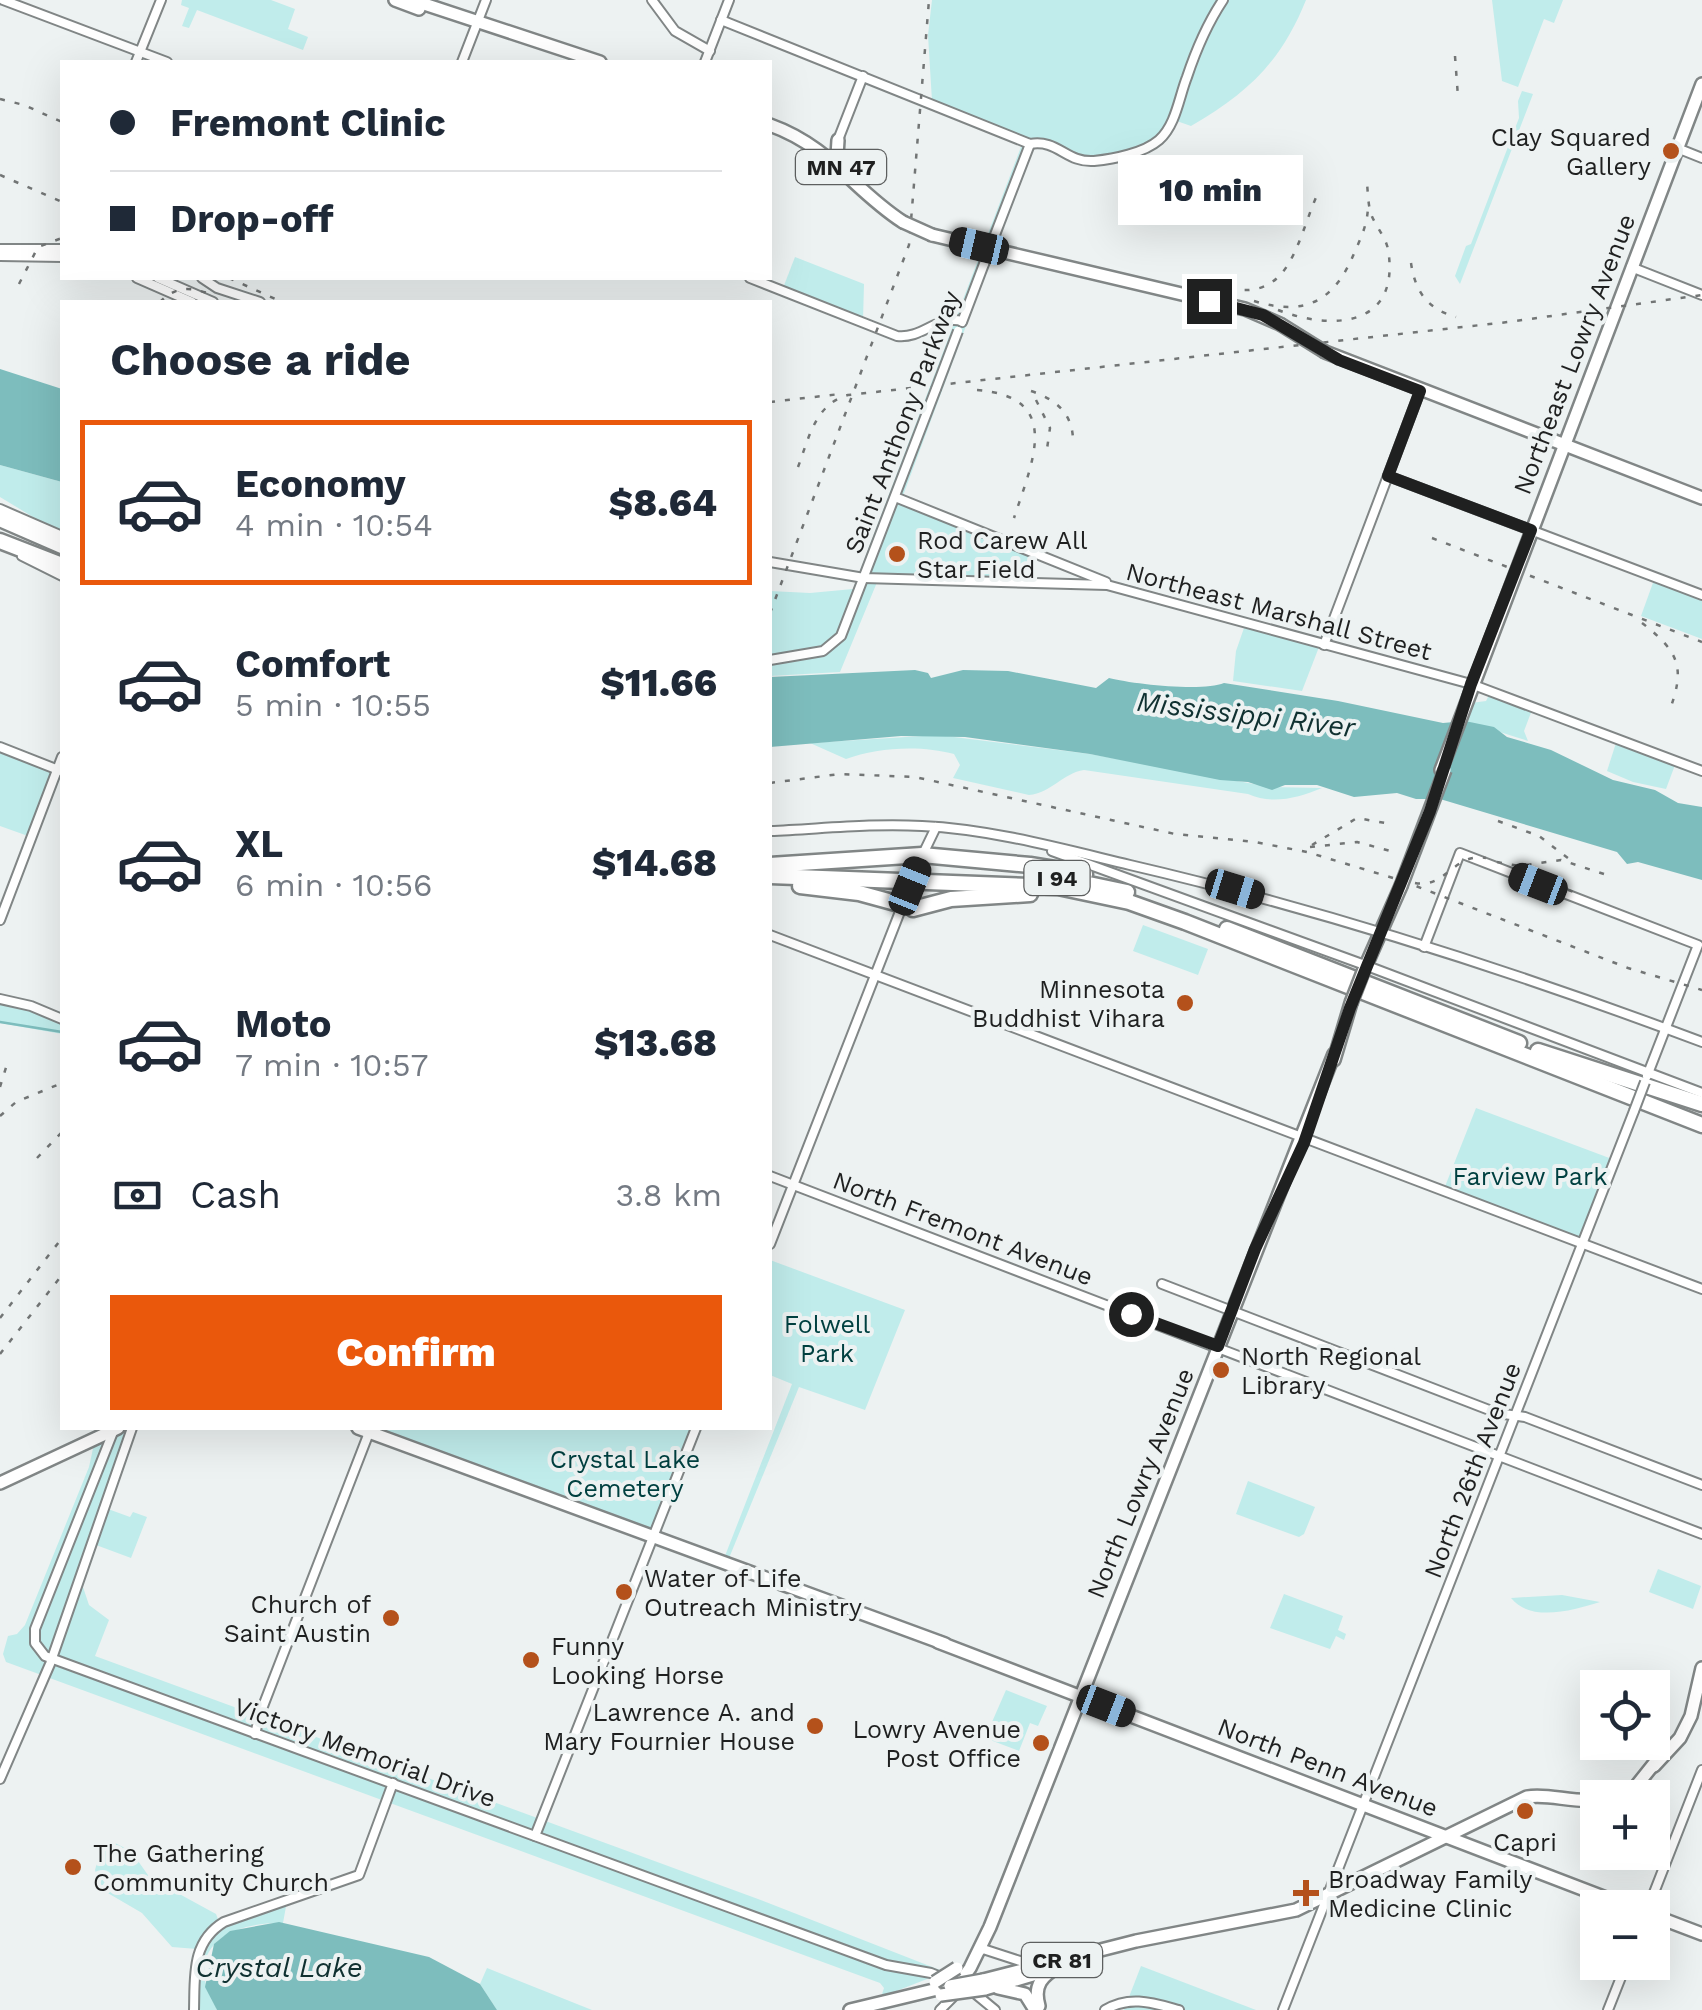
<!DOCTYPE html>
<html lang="en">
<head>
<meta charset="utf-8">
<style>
  body { margin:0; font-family:"Work Sans",sans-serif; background:#f2f2f3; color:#1f2937; height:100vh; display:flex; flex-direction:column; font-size:38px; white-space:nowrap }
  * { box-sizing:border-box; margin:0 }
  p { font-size:32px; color:#747a83 }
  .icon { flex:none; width:55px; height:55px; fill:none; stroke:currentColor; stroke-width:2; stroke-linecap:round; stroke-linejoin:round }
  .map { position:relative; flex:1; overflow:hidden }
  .side { position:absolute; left:60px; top:300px; width:712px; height:1130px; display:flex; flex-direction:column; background:#fff; border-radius:0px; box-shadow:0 10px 40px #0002 }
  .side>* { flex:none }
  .top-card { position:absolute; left:60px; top:60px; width:712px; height:220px; border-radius:0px; box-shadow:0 10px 40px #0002; display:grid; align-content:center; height:220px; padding:0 50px; background:#fff }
  .tools { position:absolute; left:1580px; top:1670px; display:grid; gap:20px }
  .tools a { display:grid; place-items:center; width:90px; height:90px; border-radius:0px; background:#fff; box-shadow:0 10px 40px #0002; font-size:50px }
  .end { position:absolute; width:45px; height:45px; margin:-22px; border:12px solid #1f2020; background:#fff; box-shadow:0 0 0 5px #fff }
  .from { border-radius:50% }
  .bubble { position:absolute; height:70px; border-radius:0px; background:#fff; box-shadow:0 10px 40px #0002; font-size:32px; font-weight:800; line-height:70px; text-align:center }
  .car { position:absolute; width:30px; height:60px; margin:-30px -15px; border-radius:12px; box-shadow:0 0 8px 2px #0007; background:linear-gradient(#222 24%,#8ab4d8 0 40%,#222 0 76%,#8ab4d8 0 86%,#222 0) }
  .top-card b { display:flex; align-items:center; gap:35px; height:95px; font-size:38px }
  .top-card b+b { border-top:2px solid #e0e1e3 }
  .top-card i { width:25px; height:25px; background:#1f2937 }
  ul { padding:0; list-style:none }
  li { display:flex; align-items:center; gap:30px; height:165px; margin:0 20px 15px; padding:0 30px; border:5px solid transparent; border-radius:0px }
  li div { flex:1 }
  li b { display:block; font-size:38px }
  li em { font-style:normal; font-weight:800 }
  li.selected { border-color:#ea580c }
  li>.icon { width:90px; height:90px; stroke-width:1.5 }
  h2 { padding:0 50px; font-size:45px; line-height:120px }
  .pay { display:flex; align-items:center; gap:25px; height:110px; padding:0 50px; font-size:38px }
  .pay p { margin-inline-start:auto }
  .button { display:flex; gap:20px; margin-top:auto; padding:20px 50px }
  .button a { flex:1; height:115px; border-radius:0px; background:#ea580c; color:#fff; font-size:40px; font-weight:800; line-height:115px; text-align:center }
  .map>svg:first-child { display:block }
</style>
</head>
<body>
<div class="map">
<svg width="1702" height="2010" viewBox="0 0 1702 2010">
  <rect width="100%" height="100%" fill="#edf2f2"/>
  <g fill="#c0eceb">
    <polygon points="182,0 271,0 295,9 288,29 308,37 303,50 197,10 189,28 182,26 189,8 181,5"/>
    <path d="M 932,0 L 1306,0 C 1281,62 1248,93 1191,126 L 1171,119 C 1154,150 1109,164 1074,155 C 1061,152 1054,141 1039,140 L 1031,151 L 901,501 L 1033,556 L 1025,579 L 880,575 L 840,672 L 770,676 L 770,591 L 810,593 L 853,589 L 1024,139 L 932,101 L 928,35 Z"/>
    <polygon points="1492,0 1563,0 1554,23 1544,19 1518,87 1502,81"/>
    <polygon points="1522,91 1533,94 1460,284 1455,276 1466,246 1471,244 1519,118 1518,101"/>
    <polygon points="795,257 864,284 863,320 783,288"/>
    <polygon points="0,465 62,482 62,530 38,520 0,497"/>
    <polygon points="1654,580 1702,599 1702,639 1641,616"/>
    <polygon points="1244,628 1319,647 1302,691 1233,681 1236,651"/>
    <polygon points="1489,695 1532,710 1524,731 1528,741 1465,721 1471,703 1486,701"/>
    <path d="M 938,735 L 1090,754 L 1270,787 L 1322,788 C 1298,798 1272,805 1248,794 L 1084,770 C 1063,773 1051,793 1029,795 L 953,778 L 960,765 L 954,754 C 922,745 877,747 846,759 L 810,743 Z"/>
    <polygon points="1616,743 1675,765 1666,789 1633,782 1607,771"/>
    <polygon points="0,752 52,772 28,836 0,826"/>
    <polygon points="1143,925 1208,949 1198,975 1133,951"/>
    <polygon points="0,1002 27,1007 62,1021 62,1034 0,1023"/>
    <polygon points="1476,1108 1612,1159 1582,1240 1444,1189"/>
    <polygon points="770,1260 905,1310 865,1410 799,1387 727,1563 723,1561 792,1384 770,1375"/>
    <polygon points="105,1428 130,1428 80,1578 89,1605 109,1620 95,1656 758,1899 945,1972 881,1997 884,1988 880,1983 6,1662 3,1654 8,1636 17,1634 25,1625 89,1467 94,1444 109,1437"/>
    <polygon points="375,1428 694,1428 652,1532"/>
    <polygon points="1248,1481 1315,1507 1304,1534 1299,1537 1236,1514"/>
    <polygon points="108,1509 130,1517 133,1512 147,1517 131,1558 96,1545"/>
    <polygon points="1658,1569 1701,1586 1693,1609 1649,1592"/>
    <polygon points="1284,1594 1343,1616 1338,1630 1346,1634 1344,1640 1336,1636 1330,1649 1270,1628"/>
    <path d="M 1562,1595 L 1600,1602 C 1574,1610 1531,1623 1511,1598 Z"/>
    <polygon points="1006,1690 1047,1706 1038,1726 1030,1723 1019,1751 985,1738"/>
    <polygon points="109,1840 131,1851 150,1878 216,1914 219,1922 197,1949 172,1947 142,1913 106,1892 100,1885 95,1870 102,1845"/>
    <path d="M 287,1901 L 283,1923 C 249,1922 197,1934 205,1980 C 206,1990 214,2000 217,2010 L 194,2010 L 198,1953 L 214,1928 Z"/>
    <polygon points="1141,1966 1256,2010 1124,2010"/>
    <polygon points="487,1968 592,2010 497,2010 480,1984"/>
  </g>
  <g fill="#7dbdbd">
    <polygon points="0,369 62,389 62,482 0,465"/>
    <path d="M 915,670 L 928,673 L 931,678 L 963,670 L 1008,671 L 1096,688 L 1109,678 C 1132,684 1203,692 1224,683 L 1338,701 L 1443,723 L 1465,721 L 1494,727 L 1507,737 L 1551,750 L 1613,780 L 1655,790 L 1678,803 L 1702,807 L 1702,880 L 1638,862 L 1627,864 L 1617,852 L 1440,799 L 1416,799 L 1397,793 L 1354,797 L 1317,785 L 1285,785 L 1272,790 L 1248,782 L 1220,780 L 1090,754 L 965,737 L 901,736 L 770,747 L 770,677 Z"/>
    <polygon points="279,1922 429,1957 480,1984 497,2010 217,2010 205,1987 214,1944 230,1931"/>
  </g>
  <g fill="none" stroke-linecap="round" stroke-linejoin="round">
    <polyline stroke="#7dbdbd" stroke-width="2.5" points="0,1022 62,1032"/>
    <g stroke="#818686" stroke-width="12">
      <g id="minor">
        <polyline points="3,0 167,62"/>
        <polyline points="652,0 675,31 710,51"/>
        <polyline points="721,20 1030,144"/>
        <polyline points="136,62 161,0"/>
        <polyline points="462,62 486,0"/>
        <polyline points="705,62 729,0"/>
        <polyline points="838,140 863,76"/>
        <path d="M 1030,144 C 1058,139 1066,163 1094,161 C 1114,159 1144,153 1159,140 C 1176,125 1179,97 1187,77 C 1196,50 1207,24 1223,0"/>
        <polyline points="1677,148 1702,158"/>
        <polyline points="993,240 1030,144"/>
        <polyline points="0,249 62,249"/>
        <polyline points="0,256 62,257"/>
        <polyline points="1631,267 1702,295"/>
        <polyline points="137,278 192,302"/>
        <polyline points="158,278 213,302"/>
        <polyline points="202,278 217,288 260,302"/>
        <path d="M 750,278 L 897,336 C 923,339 936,315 962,321"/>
        <polyline points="962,322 984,264"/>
        <polyline points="1388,476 1702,595"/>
        <polyline points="895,497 1106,582"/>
        <polyline points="0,509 62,536"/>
        <polyline points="22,556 62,576"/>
        <polyline points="770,562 864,578 1107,585 1471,684 1702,771"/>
        <polyline points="1324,645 1420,391"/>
        <polyline points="770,660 823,651 841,636 936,389"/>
        <polyline points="0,747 61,771"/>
        <path d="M 770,831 C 820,829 872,823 922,826 C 991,829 1063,849 1130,865 C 1324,910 1516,972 1702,1042"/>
        <polyline points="1052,851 1362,964 1702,1093"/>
        <polyline points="923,854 936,827"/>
        <polyline points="0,920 62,757"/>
        <polyline points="770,935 1702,1289"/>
        <polyline points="1424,947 1460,853 1698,945 1647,1076"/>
        <polyline points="0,999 31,1006 62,1019"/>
        <polyline points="770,1176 1702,1534"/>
        <polyline points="770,1244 910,886"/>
        <polyline points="1162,1284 1497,1413 1525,1417 1702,1485"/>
        <polyline points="113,1432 35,1629 35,1643 45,1656 886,1965 931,1973 959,1984"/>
        <polyline points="255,1734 260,1714 370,1430"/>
        <polyline points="0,1779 50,1664 132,1428"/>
        <polyline points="535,1836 696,1428"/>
        <polyline points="1648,1908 1702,1770"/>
        <polyline points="978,1953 983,1949 1020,1961 1045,1959"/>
        <polyline points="972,1991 995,2010"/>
        <path d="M 194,2010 C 195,1976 191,1942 224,1922 L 359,1875 L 393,1783"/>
        <polyline points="940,2010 958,1992"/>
        <path d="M 1105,2010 C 1130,1995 1153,2003 1179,2010"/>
        <polyline points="1283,2010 1634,1111"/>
        <polyline points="1608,2010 1627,1962"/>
      </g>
    </g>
    <g stroke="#818686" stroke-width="16">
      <g id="major">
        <polyline points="395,0 419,9"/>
        <polyline points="412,0 600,62"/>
        <path d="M 770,125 C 831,147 852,189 903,222"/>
        <polyline points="838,140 837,156 844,165"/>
        <polyline points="932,235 1245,309 1280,324"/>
        <polyline points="1325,352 1702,498"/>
        <polyline points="1441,770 1702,84"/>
        <polyline points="1363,972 1401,886"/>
        <polyline points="1334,1060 1351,1003"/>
        <polyline points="358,1428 945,1644"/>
        <polyline points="0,1483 118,1428"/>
        <polyline points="938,1642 1632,1908"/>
        <polyline points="1654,1766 1680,1738 1691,1716 1702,1668"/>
        <polyline points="1621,1798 1633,1790 1657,1760"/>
        <polyline points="1652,1915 1702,1934"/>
        <path d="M 983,1980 L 1136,1941 L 1296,1910 L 1527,1797 C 1548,1793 1572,1803 1598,1800"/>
        <polyline points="959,1984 970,1968 990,1927 1334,1054"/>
        <polyline points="998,1988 1025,1994 1035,2010"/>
        <polyline points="985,1989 1033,1975"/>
        <path d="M 1039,2006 C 1033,1985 1042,1976 1059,1966"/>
        <polyline points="850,2010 950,1986"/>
      </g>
    </g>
    <g stroke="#818686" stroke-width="19">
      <g id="highway">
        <polyline points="0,519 62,546"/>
        <polyline points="0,541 62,565"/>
        <polyline points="770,865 922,855 1030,865 1085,874"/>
        <polyline points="770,876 1058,887 1129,902 1185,922 1702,1125"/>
        <polyline points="1070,880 1127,892"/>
        <polyline points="800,886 859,893 903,905"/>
        <polyline points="913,909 951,899 1030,894"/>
        <polyline points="1227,929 1519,1043"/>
        <polyline points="1538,1051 1702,1104"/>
      </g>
    </g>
    <use href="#minor" stroke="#fff" stroke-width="8"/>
    <use href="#major" stroke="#fff" stroke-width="11"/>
    <use href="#highway" stroke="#fff" stroke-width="14"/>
    <g stroke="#727575" stroke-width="2.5" stroke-dasharray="5 10" stroke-linecap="butt">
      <polyline points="1455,56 1458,97"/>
      <polyline points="0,99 24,105 62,122"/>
      <polyline points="0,175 62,202"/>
      <path d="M 1411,263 C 1415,291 1427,309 1456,317"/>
      <polyline points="229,278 282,302"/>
      <polyline points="19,284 38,247 62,238"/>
      <path d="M 1215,285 C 1289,308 1294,249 1317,195"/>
      <path d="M 1254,301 C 1306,317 1335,301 1355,251 C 1362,236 1368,222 1368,205"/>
      <path d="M 160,302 C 177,285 191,287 213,295"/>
      <path d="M 1278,310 C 1333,331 1401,327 1388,249 C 1385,236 1376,227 1371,214 C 1368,204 1368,194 1367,183"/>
      <path d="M 977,390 C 1063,397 1033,460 1014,518"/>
      <path d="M 1031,391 C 1055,399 1073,413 1073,441"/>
      <polyline points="1036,400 1050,428 1046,456"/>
      <polyline points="770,402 840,394"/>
      <path d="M 798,467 C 809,438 815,404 848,395 L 1508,322 L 1702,295"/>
      <polyline points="1432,538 1702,642"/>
      <polyline points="770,613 909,245 929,0"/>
      <path d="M 1642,623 C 1681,653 1685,669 1669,712"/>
      <polyline points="770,783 840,774 915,777 1175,834 1255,842 1307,852 1403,881 1628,968 1702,990"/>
      <polyline points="1498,821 1539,836 1573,862"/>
      <polyline points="1312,845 1357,818 1391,824"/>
      <polyline points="1310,847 1357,842 1398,853"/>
      <polyline points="1497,862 1519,866 1561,860 1607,875"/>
      <polyline points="1512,868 1576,893"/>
      <path d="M 1415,883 C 1446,889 1454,852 1486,858"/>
      <polyline points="0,1087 8,1061"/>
      <polyline points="0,1116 16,1102 62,1083"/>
      <polyline points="37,1158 62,1132"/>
      <polyline points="0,1318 62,1238"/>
      <polyline points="0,1354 62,1275"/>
    </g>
    <g stroke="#818686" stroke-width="12" stroke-linecap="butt">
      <g id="minor-bridge">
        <polyline points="984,264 993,240"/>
        <polyline points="936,389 958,331"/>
        <polyline points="910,886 919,863"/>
        <polyline points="1634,1111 1645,1082"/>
      </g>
    </g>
    <g stroke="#818686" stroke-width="16" stroke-linecap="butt">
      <g id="major-bridge">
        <polyline points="903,222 932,235"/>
        <polyline points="1280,324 1325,352"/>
        <polyline points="1401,886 1445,770"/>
        <polyline points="1351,1003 1363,972"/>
        <polyline points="935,1982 957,1968"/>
        <polyline points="950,1986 983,1980"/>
        <polyline points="941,1995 985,1989"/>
      </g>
    </g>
    <use href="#minor-bridge" stroke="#fff" stroke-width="8"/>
    <use href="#major-bridge" stroke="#fff" stroke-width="11"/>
  </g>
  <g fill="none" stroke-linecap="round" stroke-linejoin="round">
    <polyline stroke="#1f2020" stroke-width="12" points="1131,1314 1218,1346 1255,1249 1304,1143 1350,1008 1430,811 1471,684 1531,530 1388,476 1420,391 1339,360 1263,315 1209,301"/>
  </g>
  <g fill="#b4511b" stroke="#edf2f2" stroke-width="4">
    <circle cx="1671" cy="151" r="10"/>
    <circle cx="897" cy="554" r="10"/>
    <circle cx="1185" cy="1003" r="10"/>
    <circle cx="1221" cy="1370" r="10"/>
    <circle cx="624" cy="1592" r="10"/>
    <circle cx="391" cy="1618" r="10"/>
    <circle cx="531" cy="1660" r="10"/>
    <circle cx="815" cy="1726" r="10"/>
    <circle cx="1041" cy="1743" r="10"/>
    <circle cx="1525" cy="1811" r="10"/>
    <circle cx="73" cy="1867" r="10"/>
    <path d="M1301 1878h10v10h10v10h-10v10h-10v-10h-10v-10h10z"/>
  </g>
  <g text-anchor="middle" stroke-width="8" stroke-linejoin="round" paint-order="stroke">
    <g fill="#edf2f2" stroke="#5d5f5f" stroke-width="2.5">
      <rect x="796" y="150" width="90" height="34" rx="8"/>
      <rect x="1024.5" y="861" width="65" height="34" rx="8"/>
      <rect x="1022" y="1943" width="80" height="34" rx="8"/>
    </g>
    <g font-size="22" font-weight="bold" fill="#1f2020">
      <text x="841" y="175">MN 47</text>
      <text x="1057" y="886">I 94</text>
      <text x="1062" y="1968">CR 81</text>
    </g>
    <g font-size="25" fill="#1f2020" stroke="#edf2f2" text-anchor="start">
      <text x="1651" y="146" text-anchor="end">Clay Squared<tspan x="1651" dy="29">Gallery</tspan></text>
      <text x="917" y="549">Rod Carew All<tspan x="917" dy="29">Star Field</tspan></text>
      <text x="1165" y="998" text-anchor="end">Minnesota<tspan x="1165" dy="29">Buddhist Vihara</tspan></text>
      <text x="1241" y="1365">North Regional<tspan x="1241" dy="29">Library</tspan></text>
      <text x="644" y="1587">Water of Life<tspan x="644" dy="29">Outreach Ministry</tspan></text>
      <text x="371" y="1613" text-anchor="end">Church of<tspan x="371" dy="29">Saint Austin</tspan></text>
      <text x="551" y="1655">Funny<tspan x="551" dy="29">Looking Horse</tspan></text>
      <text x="795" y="1721" text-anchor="end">Lawrence A. and<tspan x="795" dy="29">Mary Fournier House</tspan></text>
      <text x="1021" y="1738" text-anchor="end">Lowry Avenue<tspan x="1021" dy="29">Post Office</tspan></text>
      <text x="1525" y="1851" text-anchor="middle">Capri</text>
      <text x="93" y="1862">The Gathering<tspan x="93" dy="29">Community Church</tspan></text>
      <text x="1328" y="1888">Broadway Family<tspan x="1328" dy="29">Medicine Clinic</tspan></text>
    </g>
    <g font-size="25" fill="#1f2020" stroke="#edf2f2">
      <text transform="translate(1574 354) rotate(-69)" y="9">Northeast Lowry Avenue</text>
      <text transform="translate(902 422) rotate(-69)" y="9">Saint Anthony Parkway</text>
      <text transform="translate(1279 611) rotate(15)" y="9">Northeast Marshall Street</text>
      <text transform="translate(963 1228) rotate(21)" y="9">North Fremont Avenue</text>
      <text transform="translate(1472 1470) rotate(-69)" y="9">North 26th Avenue</text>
      <text transform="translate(1140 1483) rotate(-68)" y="9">North Lowry Avenue</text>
      <text transform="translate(365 1752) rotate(20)" y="9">Victory Memorial Drive</text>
      <text transform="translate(1328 1767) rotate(21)" y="9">North Penn Avenue</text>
    </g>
    <g font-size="25" fill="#004040" stroke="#edf2f2">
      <text x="1530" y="1185">Farview Park</text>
      <text x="827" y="1333">Folwell<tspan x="827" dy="29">Park</tspan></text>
      <text x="625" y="1468">Crystal Lake<tspan x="625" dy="29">Cemetery</tspan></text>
    </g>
    <g font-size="28" font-style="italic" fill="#103131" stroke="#edf2f2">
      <text transform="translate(1246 714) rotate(7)" y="10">Mississippi River</text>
      <text x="279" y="1977">Crystal Lake</text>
    </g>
  </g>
</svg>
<div class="tools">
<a><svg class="icon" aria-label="locate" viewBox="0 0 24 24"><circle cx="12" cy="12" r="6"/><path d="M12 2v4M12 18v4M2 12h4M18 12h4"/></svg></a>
<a>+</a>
<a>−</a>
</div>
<i class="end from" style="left:1131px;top:1314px"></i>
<i class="end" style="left:1209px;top:301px"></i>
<div class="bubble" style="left:1118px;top:155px;width:185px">10 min</div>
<i class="car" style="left:979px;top:246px;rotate:283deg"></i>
<i class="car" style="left:1538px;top:884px;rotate:291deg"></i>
<i class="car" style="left:910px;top:886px;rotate:22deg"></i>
<i class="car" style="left:1235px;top:889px;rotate:107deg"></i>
<i class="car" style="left:1106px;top:1706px;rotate:111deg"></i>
<div class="top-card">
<b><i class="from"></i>Fremont Clinic</b>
<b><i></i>Drop-off</b>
</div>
<section class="side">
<h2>Choose a ride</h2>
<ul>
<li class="selected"><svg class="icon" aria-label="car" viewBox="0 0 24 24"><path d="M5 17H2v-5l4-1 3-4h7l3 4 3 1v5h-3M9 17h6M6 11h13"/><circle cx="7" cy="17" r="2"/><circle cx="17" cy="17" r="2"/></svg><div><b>Economy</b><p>4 min · 10:54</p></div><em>$8.64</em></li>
<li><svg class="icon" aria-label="car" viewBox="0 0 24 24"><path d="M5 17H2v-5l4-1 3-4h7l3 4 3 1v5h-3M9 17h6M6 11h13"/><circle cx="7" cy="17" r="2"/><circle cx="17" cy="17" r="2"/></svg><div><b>Comfort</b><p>5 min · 10:55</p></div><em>$11.66</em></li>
<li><svg class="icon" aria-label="car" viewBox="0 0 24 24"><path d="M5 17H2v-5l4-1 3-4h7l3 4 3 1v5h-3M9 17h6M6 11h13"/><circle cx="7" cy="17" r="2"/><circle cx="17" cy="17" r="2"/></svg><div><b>XL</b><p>6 min · 10:56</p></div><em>$14.68</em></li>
<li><svg class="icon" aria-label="car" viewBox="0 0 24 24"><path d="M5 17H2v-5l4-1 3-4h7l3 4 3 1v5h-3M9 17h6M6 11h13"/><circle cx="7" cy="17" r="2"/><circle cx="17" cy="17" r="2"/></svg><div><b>Moto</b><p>7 min · 10:57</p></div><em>$13.68</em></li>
</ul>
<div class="pay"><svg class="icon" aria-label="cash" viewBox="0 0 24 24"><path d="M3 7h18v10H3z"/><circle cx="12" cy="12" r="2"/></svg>Cash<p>3.8 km</p></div>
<div class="button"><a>Confirm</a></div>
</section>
</div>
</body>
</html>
